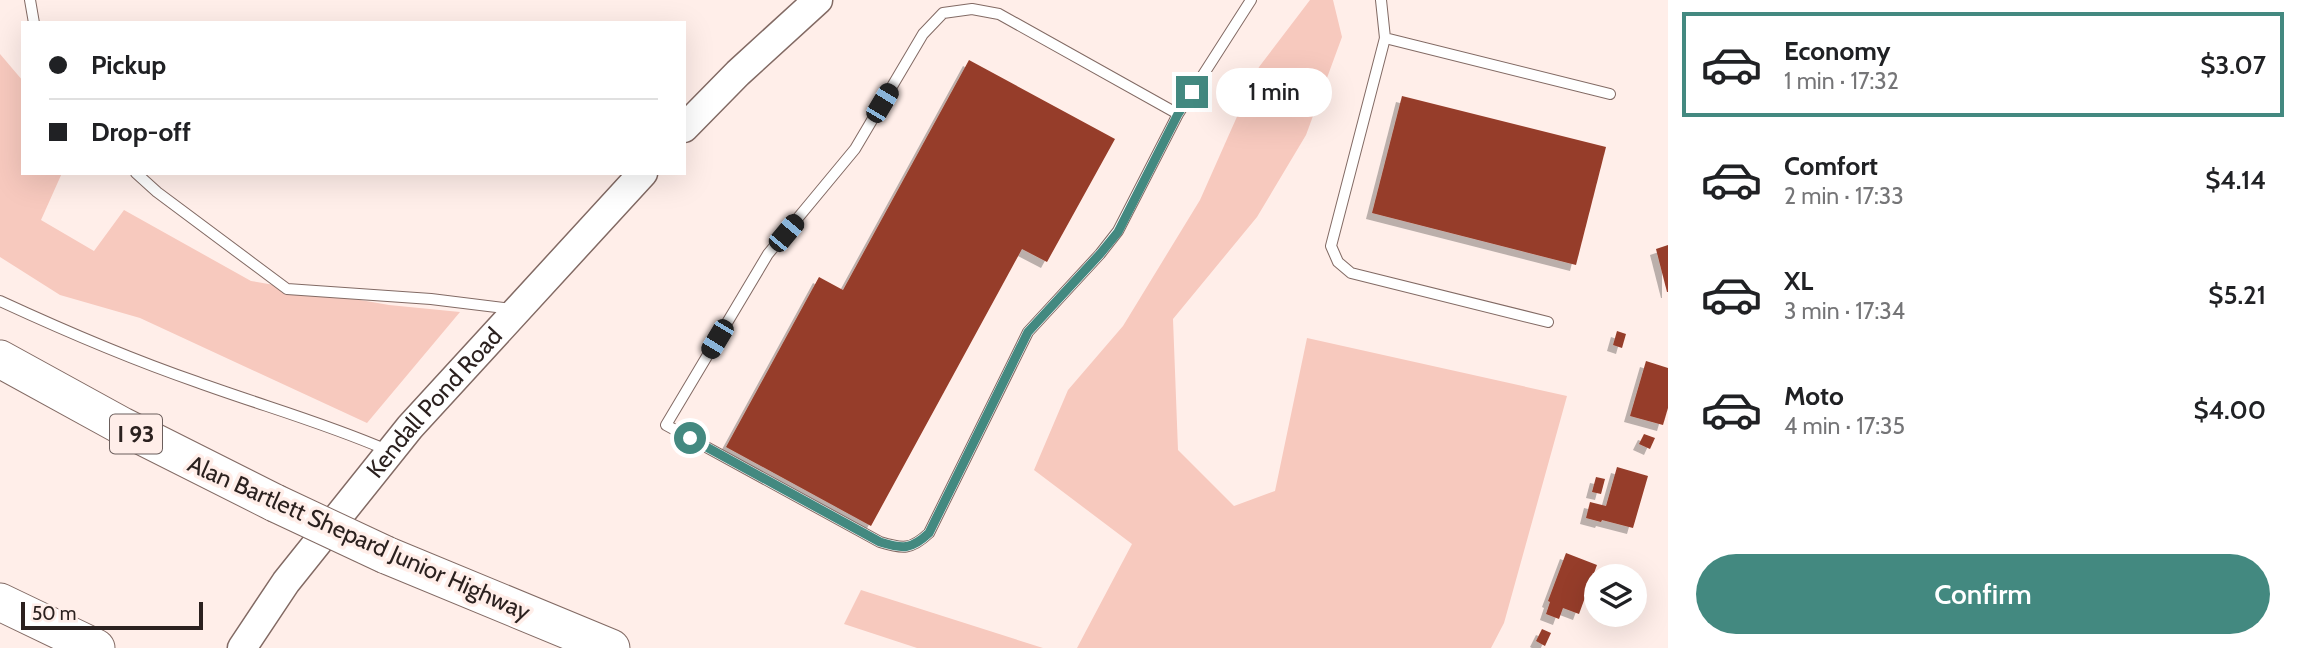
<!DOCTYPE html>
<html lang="en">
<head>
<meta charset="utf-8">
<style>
  body { margin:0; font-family:Cabin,sans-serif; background:#f6f6f6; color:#202124; height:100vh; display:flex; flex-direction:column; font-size:26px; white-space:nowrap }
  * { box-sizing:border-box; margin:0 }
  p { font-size:23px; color:#757577 }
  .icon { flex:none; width:38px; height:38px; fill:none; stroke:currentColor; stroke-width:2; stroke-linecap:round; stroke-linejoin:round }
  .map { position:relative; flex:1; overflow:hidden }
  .side { display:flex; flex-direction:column; background:#fff; width:630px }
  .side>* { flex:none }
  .hud { position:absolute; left:21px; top:21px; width:665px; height:154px; border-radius:0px; box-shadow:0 7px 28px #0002; display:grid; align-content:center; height:154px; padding:0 28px; background:#fff }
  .tools { position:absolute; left:1584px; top:564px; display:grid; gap:14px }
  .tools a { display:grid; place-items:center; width:63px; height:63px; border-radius:50%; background:#fff; box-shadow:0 7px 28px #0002; font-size:35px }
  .scale { position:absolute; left:21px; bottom:18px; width:182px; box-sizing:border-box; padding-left:7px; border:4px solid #2b211f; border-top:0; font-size:19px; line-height:24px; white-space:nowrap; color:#2b211f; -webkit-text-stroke:5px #ffeee9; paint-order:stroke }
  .end { position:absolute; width:32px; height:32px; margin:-16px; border:9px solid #438980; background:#fff; box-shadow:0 0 0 4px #fff }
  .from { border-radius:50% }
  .bubble { position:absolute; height:49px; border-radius:24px; background:#fff; box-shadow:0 7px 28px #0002; font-size:23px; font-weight:600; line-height:49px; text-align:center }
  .car { position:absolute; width:21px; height:42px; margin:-21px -10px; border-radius:9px; box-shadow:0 0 5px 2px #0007; background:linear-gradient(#222 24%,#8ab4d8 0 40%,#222 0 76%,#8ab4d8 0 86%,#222 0) }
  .hud b { display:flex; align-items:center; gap:24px; height:66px; font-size:26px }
  .hud b+b { border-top:2px solid #e0e0e0 }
  .hud i { width:18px; height:18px; background:#202124 }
  ul { padding:12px 0 0; list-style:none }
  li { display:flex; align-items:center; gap:21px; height:105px; margin:0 14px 10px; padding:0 14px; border:4px solid transparent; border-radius:0px }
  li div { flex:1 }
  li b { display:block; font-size:26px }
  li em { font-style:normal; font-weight:600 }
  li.on { border-color:#438980 }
  li>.icon { width:63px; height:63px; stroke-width:1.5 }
  .primary-button { display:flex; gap:14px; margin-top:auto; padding:14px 28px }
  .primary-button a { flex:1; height:80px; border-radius:42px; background:#438980; color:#fff; font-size:28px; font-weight:600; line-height:80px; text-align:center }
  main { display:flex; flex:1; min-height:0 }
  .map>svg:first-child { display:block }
</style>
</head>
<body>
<main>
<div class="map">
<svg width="1668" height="648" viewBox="0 0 1668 648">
  <defs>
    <filter id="shadow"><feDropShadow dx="-6" dy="6" stdDeviation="0" flood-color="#0004"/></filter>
  </defs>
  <rect width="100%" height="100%" fill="#ffeee9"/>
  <g fill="#f7c9be">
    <polygon points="1310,0 1333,0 1342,37 1306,135 1257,217 1173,319 1178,450 1234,506 1275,491 1307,338 1567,396 1504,623 1491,648 1077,648 1132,544 1034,470 1068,390 1123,326 1200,200 1259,67"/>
    <polygon points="0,54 23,81 23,173 62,173 41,220 94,251 124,210 251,281 389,305 460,312 367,423 140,318 60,295 0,257"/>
    <polygon points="861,590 1043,648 917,648 844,624"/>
  </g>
  <g fill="#963d29" filter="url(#shadow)">
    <polygon points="969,60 1115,139 1047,262 1022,249 871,526 726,447 819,277 843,290"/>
    <polygon points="1402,96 1606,147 1576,265 1372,213"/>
    <polygon points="1668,245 1668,292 1667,292 1656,249"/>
    <polygon points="1617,331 1626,334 1622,348 1613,345"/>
    <polygon points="1646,361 1668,368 1668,408 1663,425 1630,416"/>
    <polygon points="1644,434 1655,438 1650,449 1639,444"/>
    <polygon points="1617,467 1648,476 1633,528 1602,520 1601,522 1586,518 1590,502 1606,506"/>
    <polygon points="1596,477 1605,479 1601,494 1592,492"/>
    <polygon points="1566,553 1597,565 1579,614 1563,608 1559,619 1546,614 1550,602 1548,601"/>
    <polygon points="1542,629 1551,633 1545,646 1536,641"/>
  </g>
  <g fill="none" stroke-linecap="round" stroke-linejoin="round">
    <g stroke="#826a64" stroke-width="12">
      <g id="lane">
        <polyline points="30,0 34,23"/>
        <polyline points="1381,0 1385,38 1610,94"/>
        <polyline points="1385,38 1331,246 1338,262 1351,273 1548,322"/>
        <path d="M 1178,114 L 999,14 L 972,9 L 943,13 L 923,34 L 855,149 L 768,254 L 666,425 L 880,542 C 903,549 911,550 929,533 L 1028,332 L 1100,254 L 1118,231 L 1178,114 L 1251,0"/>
        <polyline points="136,173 157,192 287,289 431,299 512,309"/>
        <path d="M 0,301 C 65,331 130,359 197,382 C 260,405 325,423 387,450"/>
      </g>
    </g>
    <g stroke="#826a64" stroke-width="31">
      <g id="secondary">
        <polyline points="684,128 738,73 818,0"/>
        <path id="s1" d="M 242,648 L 286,582 L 410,427 L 643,173"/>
      </g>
    </g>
    <g stroke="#826a64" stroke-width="39">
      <g id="highway">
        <polyline points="0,359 122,426 275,503"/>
        <polyline points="386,555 611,648"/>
        <polyline points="0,602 96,648"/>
      </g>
    </g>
    <use href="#lane" stroke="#fff" stroke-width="10"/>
    <use href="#secondary" stroke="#fff" stroke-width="28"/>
    <use href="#highway" stroke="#fff" stroke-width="37"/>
    <g stroke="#826a64" stroke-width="39" stroke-linecap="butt">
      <polyline id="highway-bridge" points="275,503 386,555"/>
    </g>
    <use href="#highway-bridge" stroke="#fff" stroke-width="37"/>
  </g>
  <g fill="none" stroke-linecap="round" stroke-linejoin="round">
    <path stroke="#438980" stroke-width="9" d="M 690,438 L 880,542 C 903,549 911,550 929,533 L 1028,332 L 1100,254 L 1118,232 L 1178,114 L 1192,92"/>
  </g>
  <g text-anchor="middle" stroke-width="7" stroke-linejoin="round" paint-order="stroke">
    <rect fill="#ffeee9" stroke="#6b5e5c" stroke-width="2" x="110" y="414.5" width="52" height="39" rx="5"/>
    <g font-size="23" font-weight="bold" fill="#2b211f">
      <text x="136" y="442">I 93</text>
    </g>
    <g font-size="24" fill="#2b211f" stroke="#ffeee9">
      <text dy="8" stroke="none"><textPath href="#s1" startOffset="312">Kendall Pond Road</textPath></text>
      <text transform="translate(359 538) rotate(24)" y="8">Alan Bartlett Shepard Junior Highway</text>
    </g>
  </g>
</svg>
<div class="tools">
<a><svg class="icon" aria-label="layers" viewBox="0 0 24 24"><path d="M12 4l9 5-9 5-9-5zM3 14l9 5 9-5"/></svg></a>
</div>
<div class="scale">50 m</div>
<i class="end from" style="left:690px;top:438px"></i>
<i class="end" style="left:1192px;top:92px"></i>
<div class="bubble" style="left:1216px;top:68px;width:116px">1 min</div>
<i class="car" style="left:882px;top:103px;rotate:31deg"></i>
<i class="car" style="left:786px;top:233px;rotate:40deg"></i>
<i class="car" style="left:717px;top:339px;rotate:211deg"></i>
<div class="hud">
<b><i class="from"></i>Pickup</b>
<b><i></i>Drop-off</b>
</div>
</div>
<section class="side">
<ul>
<li class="on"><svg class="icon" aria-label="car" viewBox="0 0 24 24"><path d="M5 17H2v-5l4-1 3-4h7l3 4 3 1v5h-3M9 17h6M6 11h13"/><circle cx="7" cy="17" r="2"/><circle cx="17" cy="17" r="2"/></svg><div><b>Economy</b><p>1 min · 17:32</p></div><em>$3.07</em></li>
<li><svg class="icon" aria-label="car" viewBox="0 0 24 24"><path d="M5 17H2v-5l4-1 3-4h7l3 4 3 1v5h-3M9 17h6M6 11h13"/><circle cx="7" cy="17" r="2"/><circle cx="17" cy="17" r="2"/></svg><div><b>Comfort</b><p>2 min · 17:33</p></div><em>$4.14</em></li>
<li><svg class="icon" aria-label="car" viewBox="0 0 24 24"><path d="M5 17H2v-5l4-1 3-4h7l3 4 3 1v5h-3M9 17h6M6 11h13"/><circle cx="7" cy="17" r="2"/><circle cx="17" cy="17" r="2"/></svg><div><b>XL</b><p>3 min · 17:34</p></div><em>$5.21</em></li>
<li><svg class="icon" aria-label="car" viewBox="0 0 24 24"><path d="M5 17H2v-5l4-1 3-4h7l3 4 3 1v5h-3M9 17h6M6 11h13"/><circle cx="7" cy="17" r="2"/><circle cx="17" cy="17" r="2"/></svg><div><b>Moto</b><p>4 min · 17:35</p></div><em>$4.00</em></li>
</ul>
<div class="primary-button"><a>Confirm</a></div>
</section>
</main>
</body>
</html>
